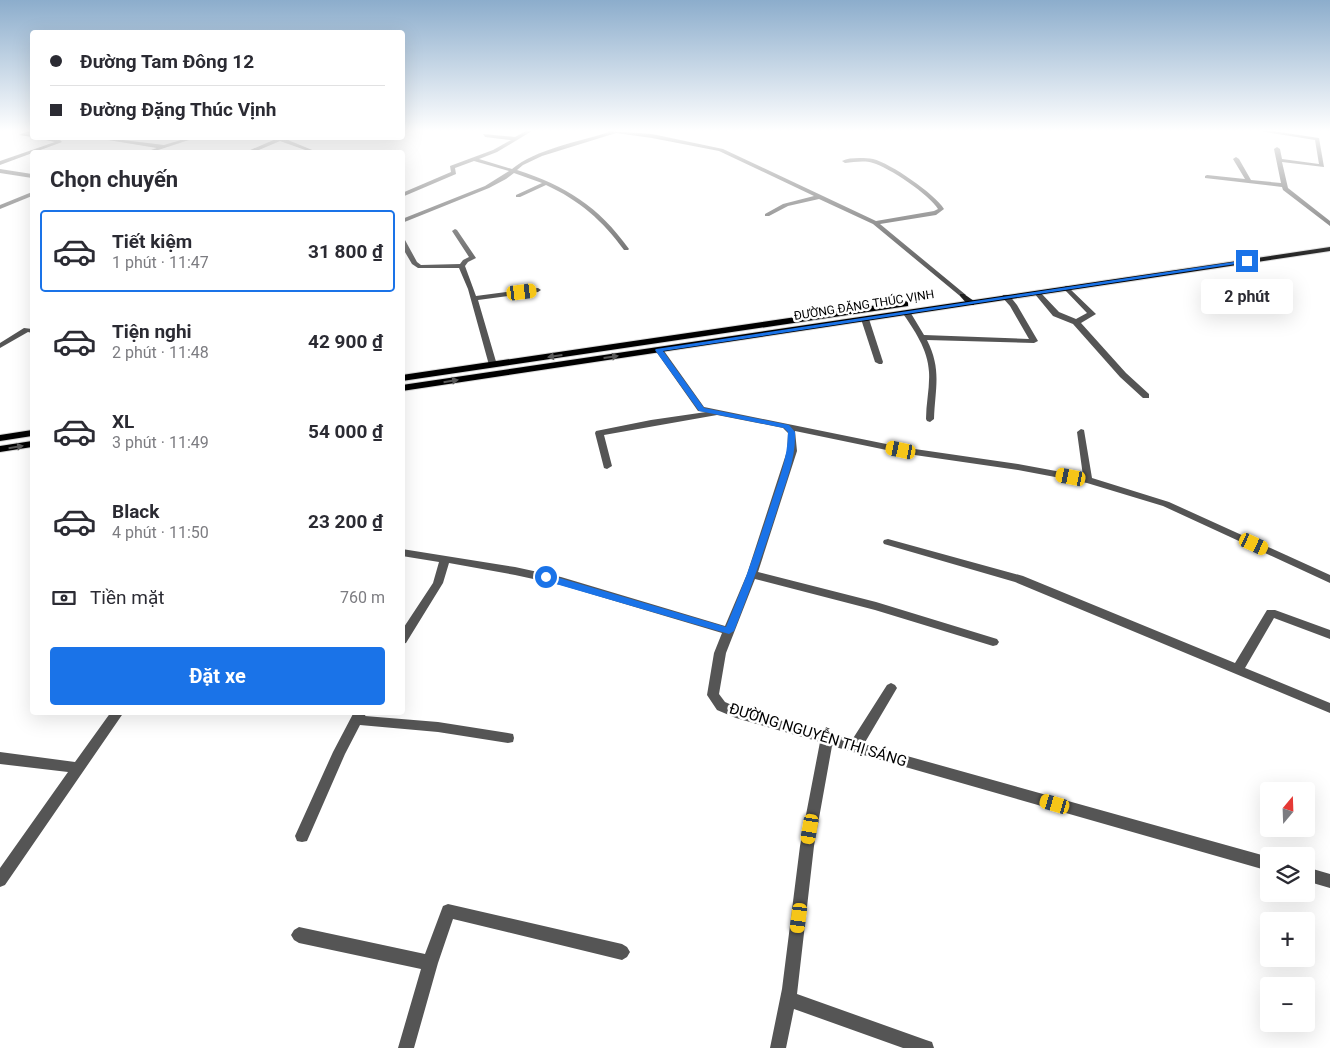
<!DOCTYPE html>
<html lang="vi">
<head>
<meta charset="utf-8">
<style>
  body { margin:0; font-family:Roboto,sans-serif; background:#f7f7f7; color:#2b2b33; height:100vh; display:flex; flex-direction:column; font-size:19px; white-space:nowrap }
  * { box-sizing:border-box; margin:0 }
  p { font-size:16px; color:#7c7c81 }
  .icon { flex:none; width:28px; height:28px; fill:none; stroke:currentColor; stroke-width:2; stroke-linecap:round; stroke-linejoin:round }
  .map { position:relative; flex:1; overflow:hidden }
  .sheet { position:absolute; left:30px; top:150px; width:375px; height:565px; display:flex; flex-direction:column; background:#fff; border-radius:5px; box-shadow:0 5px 20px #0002 }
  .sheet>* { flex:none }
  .guide { position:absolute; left:30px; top:30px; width:375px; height:110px; border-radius:5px; box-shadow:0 5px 20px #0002; display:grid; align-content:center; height:110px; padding:0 20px; background:#fff }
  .needle { width:32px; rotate:19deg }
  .tools { position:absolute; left:1260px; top:782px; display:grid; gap:10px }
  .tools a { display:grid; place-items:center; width:55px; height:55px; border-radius:5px; background:#fff; box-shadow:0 5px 20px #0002; font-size:25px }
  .end { position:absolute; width:22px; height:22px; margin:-11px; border:6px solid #1a73e8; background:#fff; box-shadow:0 0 0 2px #fff }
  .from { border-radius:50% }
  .bubble { position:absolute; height:35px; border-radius:5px; background:#fff; box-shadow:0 5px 20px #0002; font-size:16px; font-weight:700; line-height:35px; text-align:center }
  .car { position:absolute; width:15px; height:30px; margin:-15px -8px; border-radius:6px; box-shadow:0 0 4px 1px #0007; background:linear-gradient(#f5c518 24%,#345 0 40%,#f5c518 0 76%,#345 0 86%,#f5c518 0) }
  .guide b { display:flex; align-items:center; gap:18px; height:48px; font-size:19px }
  .guide b+b { border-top:1px solid #e1e1e2 }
  .guide i { width:12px; height:12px; background:#2b2b33 }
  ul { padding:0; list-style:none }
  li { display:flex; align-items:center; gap:15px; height:82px; margin:0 10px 8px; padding:0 10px; border:2px solid transparent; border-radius:5px }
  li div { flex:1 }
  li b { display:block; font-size:19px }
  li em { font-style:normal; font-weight:700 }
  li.on { border-color:#1a73e8 }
  li>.icon { width:45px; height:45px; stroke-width:1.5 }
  h2 { padding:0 20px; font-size:22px; line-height:60px }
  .pay { display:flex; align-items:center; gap:12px; height:55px; padding:0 20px; font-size:19px }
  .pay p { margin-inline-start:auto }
  .primary-button { display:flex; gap:10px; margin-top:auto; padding:10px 20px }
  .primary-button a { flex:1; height:58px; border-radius:5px; background:#1a73e8; color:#fff; font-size:20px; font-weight:700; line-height:58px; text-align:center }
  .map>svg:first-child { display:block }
</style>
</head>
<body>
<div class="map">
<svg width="1330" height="1048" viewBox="0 0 1330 1048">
  <rect width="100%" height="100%" fill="#fff"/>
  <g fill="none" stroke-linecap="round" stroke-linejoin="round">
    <g stroke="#dbdbdb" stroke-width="2">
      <g id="primary">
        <polygon points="1330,247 1330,251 402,391 402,385"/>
        <polygon points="905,301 908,302 908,306 402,381 402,375"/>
        <polygon points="32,430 32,436 0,441 0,435"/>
        <polygon points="32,441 32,447 0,452 0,446"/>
      </g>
    </g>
    <g fill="#555" fill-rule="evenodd">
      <polygon points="28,131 32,131 29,134 32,135 32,137 19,135"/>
      <path d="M 526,131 L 532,131 L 497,152 L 479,159 L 512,169 C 536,149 578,142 609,132 L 607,131 L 652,134 L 723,149 L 876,221 L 934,211 L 938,209 C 930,195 888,167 873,163 C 865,160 854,162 845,163 L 842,161 C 850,157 865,158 873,159 C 890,163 935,194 944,209 L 936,215 L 880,224 L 966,295 L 960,296 L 873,224 L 819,199 L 788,206 L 769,216 L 765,216 L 765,214 L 783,204 L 814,196 L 719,151 L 652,138 L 616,133 L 542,156 L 523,165 L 517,170 C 566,186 598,206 629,249 L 628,250 L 624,250 C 603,221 579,200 546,185 L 520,197 L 516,197 L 516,195 L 542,183 L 514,173 L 506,179 L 489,188 L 402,223 L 402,219 L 485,186 L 509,171 L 474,161 L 455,168 L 456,174 L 402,197 L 402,193 L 451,172 L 450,166 L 493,150 L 511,140 L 485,137 L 483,134 L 515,137 Z"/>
      <polygon points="1260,131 1272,131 1319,138 1324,167 1282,162 1288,188 1330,221 1330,226 1283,190 1282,187 1205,178 1205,176 1207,175 1245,179 1233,159 1236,157 1239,159 1251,180 1281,183 1274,149 1277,147 1280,149 1282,159 1319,164 1315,140"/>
      <polygon points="37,138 59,139 62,142 0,165 0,161 55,142"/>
      <polygon points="96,138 106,138 164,145 188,138 195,138 152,152 145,152 157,148"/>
      <polygon points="274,138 283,138 317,152 311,152 280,141 254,152 248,151 276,139"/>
      <polygon points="0,169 32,174 32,178 0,173"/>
      <polygon points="32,192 32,196 0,209 0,205"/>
      <polygon points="455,229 457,230 476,258 468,262 465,266 476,296 538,288 541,290 538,292 478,300 497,365 496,367 493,367 489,365 468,289 459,268 418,268 412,264 402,247 402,238 405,240 417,262 421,265 460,264 463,260 469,257 452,231"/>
      <polygon points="1066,286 1068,287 1096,314 1081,323 1126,373 1149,394 1149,398 1143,398 1120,377 1073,324 1053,316 1034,293 1040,292 1059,312 1076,319 1087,313 1064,289 1063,288"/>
      <path d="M 1003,295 L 1009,295 L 1017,305 L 1038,341 L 1034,343 L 927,340 C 942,370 935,388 934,419 L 930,422 L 927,421 L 926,419 C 926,403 930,387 929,372 C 928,349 914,330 902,312 L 909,310 L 924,335 L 1029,339 L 1010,306 L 1002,297 Z"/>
      <polygon points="862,317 865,317 869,319 883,362 882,364 879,364 875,362 861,319"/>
      <polygon points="24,328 32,329 32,333 28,332 0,348 0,343"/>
      <polygon points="656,348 662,348 704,407 901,447 1018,464 1083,476 1077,432 1081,429 1084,430 1092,478 1169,502 1330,575 1330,583 1163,506 1087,483 1018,470 901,453 795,431 797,451 758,572 876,602 997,639 999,642 997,645 993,646 875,610 755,579 726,653 719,694 725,702 743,710 852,740 887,685 891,683 895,685 897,688 864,744 1269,857 1269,871 832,746 814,846 797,994 926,1040 932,1042 934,1048 903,1048 794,1009 786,1048 770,1048 782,989 800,846 820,742 736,718 717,710 707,695 714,653 722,633 561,585 515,575 449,563 443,583 406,643 402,644 402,630 433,583 439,562 402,556 402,549 515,567 561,577 725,626 747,574 787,451 788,433 783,428 717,415 604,435 612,466 607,469 604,468 595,433 596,431 651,420 706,412 698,411 655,350"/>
      <polygon points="888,539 1023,576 1235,663 1267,610 1275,610 1330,630 1330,639 1274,618 1245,668 1330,703 1330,713 1015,582 884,544 883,542 884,540"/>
      <polygon points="111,712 124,712 5,885 0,887 0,868 68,772 0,764 0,752 75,762"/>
      <polygon points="354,712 367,712 365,716 438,722 508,733 513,734 514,738 513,742 508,743 438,732 360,725 345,754 307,841 302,842 297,841 295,836 333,752"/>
      <polygon points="1306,867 1330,874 1330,888 1306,881"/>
      <polygon points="448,904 622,944 627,947 630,952 627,957 622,960 453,919 438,963 414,1048 398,1048 421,969 299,943 294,940 291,935 294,930 299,927 425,954 443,906"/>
    </g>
    <polygon fill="#222" fill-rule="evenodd" points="960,294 964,294 974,301 974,305 968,305 960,296"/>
    <use href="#primary" fill="#000" fill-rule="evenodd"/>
  </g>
  <defs><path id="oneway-solid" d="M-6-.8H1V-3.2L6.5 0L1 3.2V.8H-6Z" transform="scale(1.25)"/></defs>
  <g fill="#595959">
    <use href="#oneway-solid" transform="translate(555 356) rotate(172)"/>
    <use href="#oneway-solid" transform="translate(611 357) rotate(-8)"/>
    <use href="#oneway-solid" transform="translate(451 381) rotate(-9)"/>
    <use href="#oneway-solid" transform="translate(16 447) rotate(-9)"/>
  </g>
  <linearGradient id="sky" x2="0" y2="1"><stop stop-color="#8cadcc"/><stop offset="0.47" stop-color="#fff"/><stop offset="1" stop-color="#fff" stop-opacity="0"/></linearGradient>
  <rect width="1330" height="278" fill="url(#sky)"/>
  <path fill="#1a73e8" d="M 1247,260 L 1249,262 L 663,351 L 704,408 L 789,425 L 795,432 C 796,459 786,481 778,507 C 765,549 750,590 734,631 L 729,634 L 542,580 L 541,577 L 546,574 L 726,627 C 743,587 757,547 770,507 C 778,482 788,459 788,432 L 784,428 L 699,411 L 655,350 L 656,349 Z"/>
  <g text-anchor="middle" stroke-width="5" stroke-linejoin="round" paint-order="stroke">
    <g font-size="12" fill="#000" stroke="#fff">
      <text transform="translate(864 305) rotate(-9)" y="4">ĐƯỜNG ĐẶNG THÚC VỊNH</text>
    </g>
    <g font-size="15" fill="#000" stroke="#fff">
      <text transform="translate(818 735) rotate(17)" y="5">ĐƯỜNG NGUYỄN THỊ SÁNG</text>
    </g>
  </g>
</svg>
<div class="tools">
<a><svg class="needle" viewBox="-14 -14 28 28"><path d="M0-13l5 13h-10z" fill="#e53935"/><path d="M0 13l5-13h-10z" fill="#7c7c81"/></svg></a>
<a><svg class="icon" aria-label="layers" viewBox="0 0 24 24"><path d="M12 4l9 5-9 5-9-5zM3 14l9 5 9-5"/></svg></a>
<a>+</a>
<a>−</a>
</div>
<i class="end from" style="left:546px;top:577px"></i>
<i class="end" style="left:1247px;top:261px"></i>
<div class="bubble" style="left:1201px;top:279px;width:92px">2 phút</div>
<i class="car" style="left:522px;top:292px;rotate:83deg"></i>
<i class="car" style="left:901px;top:450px;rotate:282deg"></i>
<i class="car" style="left:1071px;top:477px;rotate:281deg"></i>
<i class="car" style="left:1254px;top:544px;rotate:115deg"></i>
<i class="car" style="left:1055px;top:804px;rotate:286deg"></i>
<i class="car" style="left:810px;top:829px;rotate:190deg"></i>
<i class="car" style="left:799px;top:918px;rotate:187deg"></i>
<div class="guide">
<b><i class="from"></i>Đường Tam Đông 12</b>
<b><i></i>Đường Đặng Thúc Vịnh</b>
</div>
<section class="sheet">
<h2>Chọn chuyến</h2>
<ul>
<li class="on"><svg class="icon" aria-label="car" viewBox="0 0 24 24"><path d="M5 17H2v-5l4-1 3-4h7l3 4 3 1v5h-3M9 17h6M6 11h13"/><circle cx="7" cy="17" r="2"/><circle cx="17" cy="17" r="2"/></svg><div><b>Tiết kiệm</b><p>1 phút · 11:47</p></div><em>31 800 ₫</em></li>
<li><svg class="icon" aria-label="car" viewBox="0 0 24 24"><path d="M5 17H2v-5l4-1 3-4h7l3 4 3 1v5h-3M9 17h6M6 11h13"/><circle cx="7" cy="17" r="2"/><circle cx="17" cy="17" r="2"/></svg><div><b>Tiện nghi</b><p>2 phút · 11:48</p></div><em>42 900 ₫</em></li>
<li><svg class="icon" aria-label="car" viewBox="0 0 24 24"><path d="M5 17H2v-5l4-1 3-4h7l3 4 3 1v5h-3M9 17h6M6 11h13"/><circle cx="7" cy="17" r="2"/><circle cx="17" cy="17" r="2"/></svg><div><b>XL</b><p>3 phút · 11:49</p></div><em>54 000 ₫</em></li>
<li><svg class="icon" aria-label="car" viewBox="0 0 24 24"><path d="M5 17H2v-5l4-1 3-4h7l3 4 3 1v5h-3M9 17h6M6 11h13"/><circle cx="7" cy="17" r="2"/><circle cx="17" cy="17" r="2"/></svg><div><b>Black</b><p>4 phút · 11:50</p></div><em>23 200 ₫</em></li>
</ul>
<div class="pay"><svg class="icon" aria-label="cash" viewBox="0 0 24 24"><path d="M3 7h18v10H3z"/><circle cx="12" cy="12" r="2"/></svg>Tiền mặt<p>760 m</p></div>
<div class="primary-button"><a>Đặt xe</a></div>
</section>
</div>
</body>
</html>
